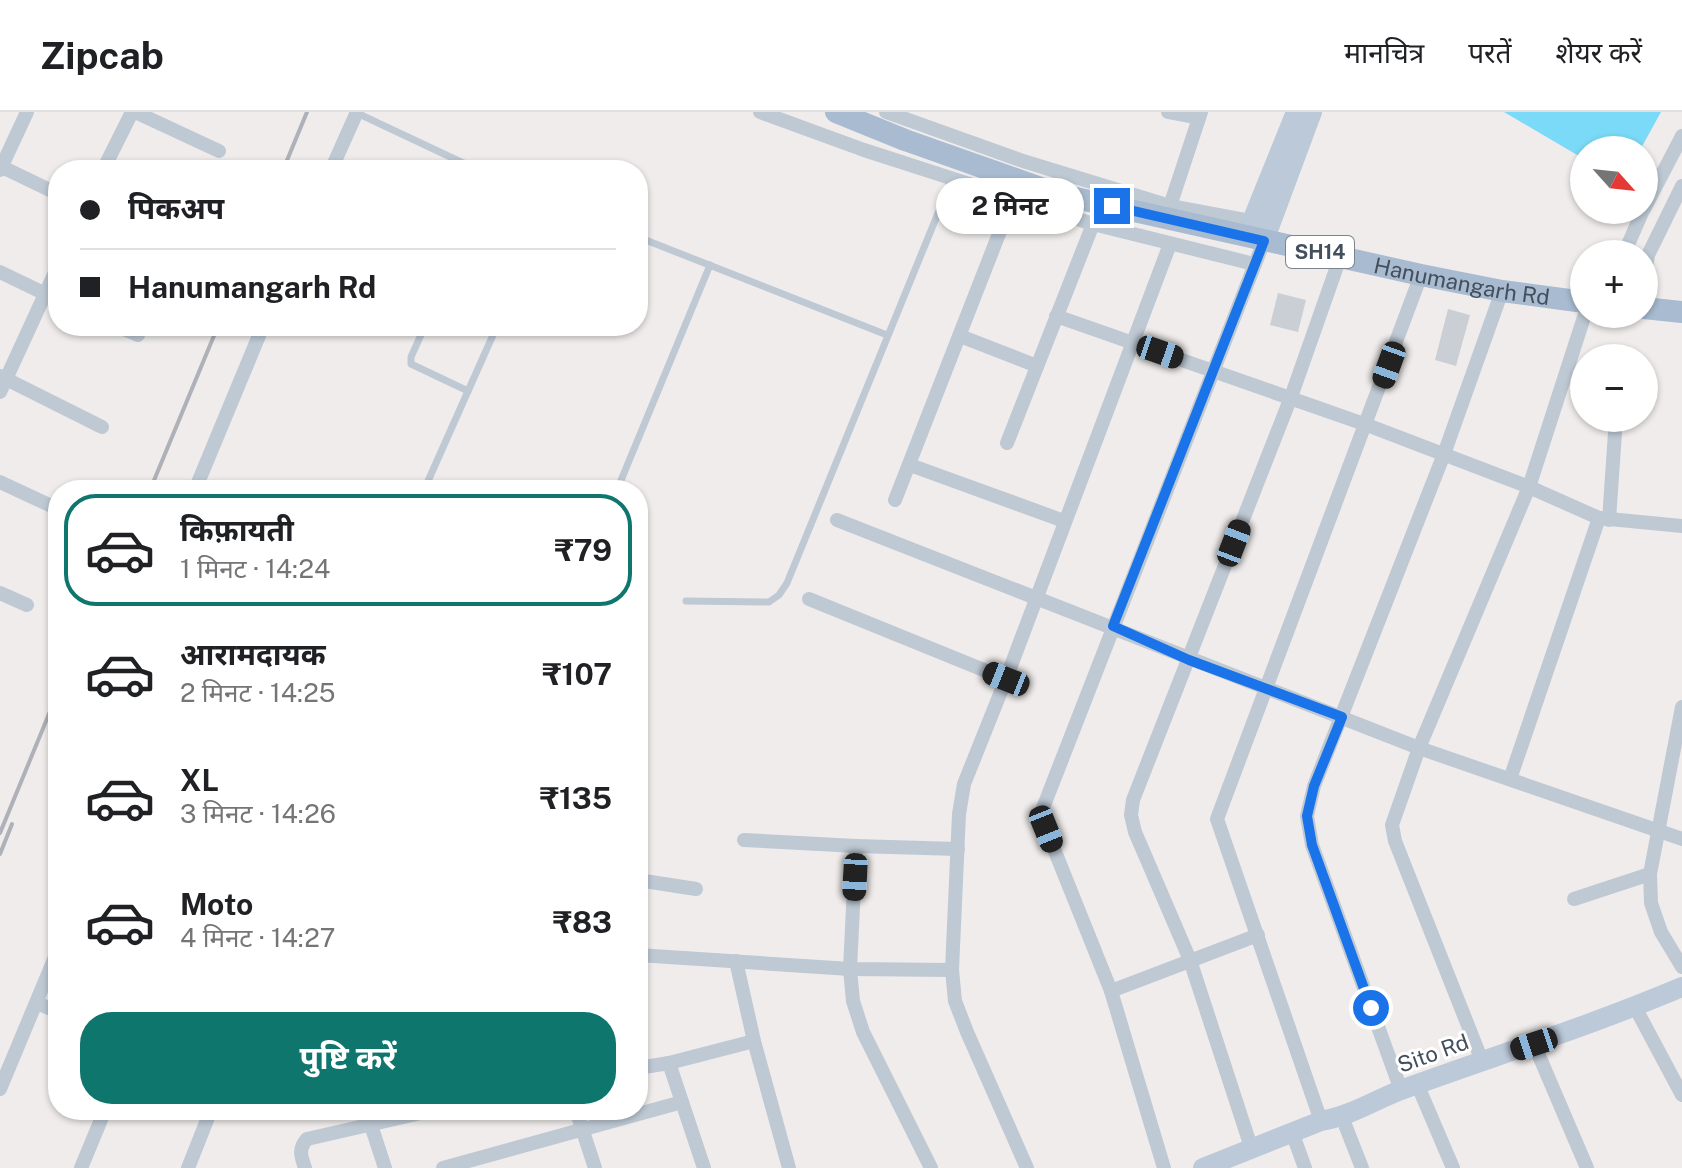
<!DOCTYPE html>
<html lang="hi">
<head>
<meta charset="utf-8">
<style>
  body { margin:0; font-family:"Public Sans","Noto Sans Devanagari",sans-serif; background:#f6f6f6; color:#202124; height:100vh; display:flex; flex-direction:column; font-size:30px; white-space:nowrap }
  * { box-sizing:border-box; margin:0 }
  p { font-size:26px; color:#757577 }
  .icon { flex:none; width:44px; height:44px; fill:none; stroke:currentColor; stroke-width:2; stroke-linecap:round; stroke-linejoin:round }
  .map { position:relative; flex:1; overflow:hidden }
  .drawer { position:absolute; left:48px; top:368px; width:600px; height:640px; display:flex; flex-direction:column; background:#fff; border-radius:32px; box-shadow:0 2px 6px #0004 }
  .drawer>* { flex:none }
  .guide { position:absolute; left:48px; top:48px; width:600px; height:176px; border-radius:32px; box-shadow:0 2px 6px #0004; display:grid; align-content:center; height:176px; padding:0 32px; background:#fff }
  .needle { width:52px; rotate:117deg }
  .fabs { position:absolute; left:1570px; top:24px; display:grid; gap:16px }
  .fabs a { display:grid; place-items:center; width:88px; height:88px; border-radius:50%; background:#fff; box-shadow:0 2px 6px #0004; font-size:40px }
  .end { position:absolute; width:36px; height:36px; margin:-18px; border:10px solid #1a73e8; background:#fff; box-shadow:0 0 0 4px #fff }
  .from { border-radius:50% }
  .bubble { position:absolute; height:56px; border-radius:28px; background:#fff; box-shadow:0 2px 6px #0004; font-size:26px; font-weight:700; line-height:56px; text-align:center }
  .car { position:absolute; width:24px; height:48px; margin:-24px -12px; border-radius:10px; box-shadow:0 0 6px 2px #0007; background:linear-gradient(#222 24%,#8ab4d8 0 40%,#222 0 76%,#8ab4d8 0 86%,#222 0) }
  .guide b { display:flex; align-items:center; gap:28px; height:76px; font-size:30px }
  .guide b+b { border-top:2px solid #e0e0e0 }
  .guide i { width:20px; height:20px; background:#202124 }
  ul { padding:14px 0 0; list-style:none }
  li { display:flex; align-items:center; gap:24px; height:112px; margin:0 16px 12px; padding:0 16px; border:4px solid transparent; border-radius:32px }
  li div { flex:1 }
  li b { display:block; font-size:30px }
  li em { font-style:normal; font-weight:700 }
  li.selected { border-color:#0f766e }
  li>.icon { width:72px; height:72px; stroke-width:1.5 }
  .cta { display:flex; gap:16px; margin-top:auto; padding:16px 32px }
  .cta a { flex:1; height:92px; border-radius:32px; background:#0f766e; color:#fff; font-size:32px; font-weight:700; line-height:92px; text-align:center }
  header { display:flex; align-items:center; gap:48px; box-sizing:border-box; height:112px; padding:0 40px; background:#fff; border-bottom:2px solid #e0e0e0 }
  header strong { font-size:38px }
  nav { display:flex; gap:44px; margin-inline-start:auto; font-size:28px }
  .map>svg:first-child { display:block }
</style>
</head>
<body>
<header>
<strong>Zipcab</strong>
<nav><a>मानचित्र</a><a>परतें</a><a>शेयर करें</a></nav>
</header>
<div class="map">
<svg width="1682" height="1056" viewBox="0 0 1682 1056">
  <rect width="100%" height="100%" fill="#f0ecec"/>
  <polygon fill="#7bdaf7" points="1504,0 1661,0 1640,38 1584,38 1584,47"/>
  <g fill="#caced5">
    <polygon points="1278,181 1306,188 1298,220 1270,213"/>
    <polygon points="1448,197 1470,203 1456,254 1435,248"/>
  </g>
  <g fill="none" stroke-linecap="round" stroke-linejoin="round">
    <g stroke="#bec9d4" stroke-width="7">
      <polyline points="357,1 478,58"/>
      <polyline points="638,125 887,223"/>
      <polyline points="425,214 411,245 411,252 468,279"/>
      <polyline points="424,378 497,214"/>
      <polyline points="617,378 710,153"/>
      <polyline points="686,489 769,490 779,483 787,471 952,67"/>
    </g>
    <g stroke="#bec9d4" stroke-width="14">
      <polyline points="135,0 219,39"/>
      <polyline points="760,0 864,38 1093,112 1254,152"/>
      <polyline points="886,0 1023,49 1170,94 1261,111"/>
      <polyline points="1168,0 1199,6"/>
      <polyline points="0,54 58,82"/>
      <polyline points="0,58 27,0"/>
      <polyline points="103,58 132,0"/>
      <polyline points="331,58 357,0"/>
      <polyline points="1170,94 1201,0"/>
      <polyline points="1644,97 1682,24"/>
      <polyline points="1624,142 1643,98"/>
      <polyline points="0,160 58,188"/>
      <polyline points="1644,167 1648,143 1682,74"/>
      <polyline points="1056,204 1367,313 1529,375 1599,406 1682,414"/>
      <polyline points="117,214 138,223"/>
      <polyline points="960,224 1037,254"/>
      <polyline points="0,264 102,315"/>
      <polyline points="0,280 58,154"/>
      <polyline points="1007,331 1093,112"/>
      <polyline points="910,353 1064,409"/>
      <polyline points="0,370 58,397"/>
      <polyline points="195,378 263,214"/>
      <polyline points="895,388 1013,86"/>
      <polyline points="837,408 1419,636 1682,727"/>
      <polyline points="1609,408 1616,306"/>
      <polyline points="0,481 27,493"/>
      <polyline points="809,487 1006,567"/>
      <polyline points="1682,595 1650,762 1651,791 1661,820 1682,855"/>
      <polyline points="1510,667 1599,406"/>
      <polyline points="744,728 856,734"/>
      <polyline points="638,768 696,777"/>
      <polyline points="1574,787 1650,762"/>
      <polyline points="638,843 850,857 952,858"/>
      <polyline points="736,849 754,929 789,1056"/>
      <polyline points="1111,879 1258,823"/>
      <polyline points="37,891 58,900"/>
      <polyline points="1635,895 1682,983"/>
      <polyline points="1534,932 1587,1056"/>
      <polyline points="1482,949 1395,729 1392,713 1419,636 1529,375 1585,202"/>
      <polyline points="669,951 704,1056"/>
      <polyline points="638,956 669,951 754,929"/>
      <polyline points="1418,974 1453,1056"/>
      <polyline points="0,977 58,838"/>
      <polyline points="1401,978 1312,733 1307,704 1314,674 1444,342 1502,179"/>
      <polyline points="576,998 595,1056"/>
      <polyline points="1342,1005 1362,1056"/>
      <polyline points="1321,1009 1217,707 1421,163"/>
      <polyline points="371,1013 385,1056"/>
      <polyline points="1292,1020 1305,1056"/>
      <polyline points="1251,1035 1190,848 1135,720 1131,703 1133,688 1291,285 1341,143"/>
      <polyline points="81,1056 105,998"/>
      <polyline points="188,1056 211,998"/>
      <path d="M 305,1056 C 301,1044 298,1037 307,1027 L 434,998"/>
      <polyline points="443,1056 682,990"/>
      <polyline points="931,1056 863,920 853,889 850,857 856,734 958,737"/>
      <polyline points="1027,1056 967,920 955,889 952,858 959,702 964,672 1006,567 1170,132"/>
      <polyline points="1164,1056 1111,879 1046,717 1043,696 1264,129"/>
    </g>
    <g stroke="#bcc9d9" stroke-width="20">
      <polyline points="1248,125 1252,109 1296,0"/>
      <polyline points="1264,129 1312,0"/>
      <path d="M 1203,1056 L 1321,1009 C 1350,1004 1373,989 1401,978 C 1494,944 1590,914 1682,875"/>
    </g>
    <g stroke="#a8bbd0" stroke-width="22">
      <path id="s1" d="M 836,0 L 905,28 L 1058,82 L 1421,163 L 1502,179 L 1584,190"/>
      <polyline points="1644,196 1682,200"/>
    </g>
    <g stroke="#aeb1b8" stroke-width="4">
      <polyline points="283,58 307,0"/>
      <polyline points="150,378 218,214"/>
      <polyline points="0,721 58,580"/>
      <polyline points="0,742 12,712"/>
    </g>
  </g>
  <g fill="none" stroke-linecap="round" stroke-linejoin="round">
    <polyline stroke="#1a73e8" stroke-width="10" points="1112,94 1264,129 1113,514 1189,548 1342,605 1314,674 1307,704 1312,733 1371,896"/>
  </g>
  <g text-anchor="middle" stroke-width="6" stroke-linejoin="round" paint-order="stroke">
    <rect fill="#fff" stroke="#7b848d" stroke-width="2" x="1286" y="124" width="68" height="32" rx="6"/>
    <g font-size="20" font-weight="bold" fill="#434f5c">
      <text x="1320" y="147">SH14</text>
    </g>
    <g font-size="22" fill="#434f5c" stroke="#fff">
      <text dy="8" stroke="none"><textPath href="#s1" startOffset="650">Hanumangarh Rd</textPath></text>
      <text transform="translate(1433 941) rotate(-20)" y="8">Sito Rd</text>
    </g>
  </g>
</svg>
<div class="fabs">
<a><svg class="needle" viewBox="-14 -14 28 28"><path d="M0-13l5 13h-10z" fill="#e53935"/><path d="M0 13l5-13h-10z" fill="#757577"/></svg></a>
<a>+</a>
<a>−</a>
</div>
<i class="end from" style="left:1371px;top:896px"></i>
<i class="end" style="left:1112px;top:94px"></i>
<div class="bubble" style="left:936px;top:66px;width:148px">2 मिनट</div>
<i class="car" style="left:1160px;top:240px;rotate:109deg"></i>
<i class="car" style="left:1389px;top:253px;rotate:200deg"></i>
<i class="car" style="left:1234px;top:431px;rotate:21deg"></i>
<i class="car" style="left:1006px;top:567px;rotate:292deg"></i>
<i class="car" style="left:1046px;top:717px;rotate:158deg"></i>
<i class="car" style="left:855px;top:765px;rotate:183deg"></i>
<i class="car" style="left:1534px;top:932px;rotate:252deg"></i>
<div class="guide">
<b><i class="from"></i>पिकअप</b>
<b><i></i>Hanumangarh Rd</b>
</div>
<section class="drawer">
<ul>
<li class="selected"><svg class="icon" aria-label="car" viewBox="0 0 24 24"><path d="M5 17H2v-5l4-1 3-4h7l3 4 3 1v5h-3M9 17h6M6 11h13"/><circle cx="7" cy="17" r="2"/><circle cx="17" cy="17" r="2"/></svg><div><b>किफ़ायती</b><p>1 मिनट · 14:24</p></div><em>₹79</em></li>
<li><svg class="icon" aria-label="car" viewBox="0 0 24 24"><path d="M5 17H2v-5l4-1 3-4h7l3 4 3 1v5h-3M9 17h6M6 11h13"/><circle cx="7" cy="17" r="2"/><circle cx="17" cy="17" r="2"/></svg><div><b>आरामदायक</b><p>2 मिनट · 14:25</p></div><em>₹107</em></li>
<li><svg class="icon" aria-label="car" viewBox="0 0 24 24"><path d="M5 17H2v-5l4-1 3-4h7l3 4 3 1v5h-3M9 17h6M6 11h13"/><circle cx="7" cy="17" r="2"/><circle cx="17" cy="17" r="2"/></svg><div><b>XL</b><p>3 मिनट · 14:26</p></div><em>₹135</em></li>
<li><svg class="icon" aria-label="car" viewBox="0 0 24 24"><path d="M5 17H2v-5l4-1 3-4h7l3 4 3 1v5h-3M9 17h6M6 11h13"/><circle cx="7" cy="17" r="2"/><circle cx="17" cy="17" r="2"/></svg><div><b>Moto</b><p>4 मिनट · 14:27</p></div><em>₹83</em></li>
</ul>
<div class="cta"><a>पुष्टि करें</a></div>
</section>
</div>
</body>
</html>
